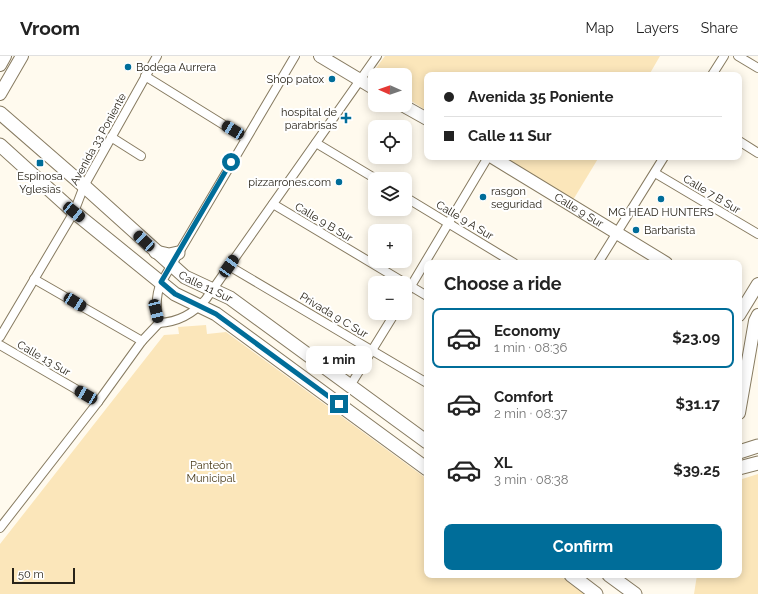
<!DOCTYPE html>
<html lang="en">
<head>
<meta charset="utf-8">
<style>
  body { margin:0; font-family:Raleway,sans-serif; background:#f2f2f2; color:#222; height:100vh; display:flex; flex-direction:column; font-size:15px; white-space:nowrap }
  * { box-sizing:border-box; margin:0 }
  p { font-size:13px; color:#767676 }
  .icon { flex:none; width:22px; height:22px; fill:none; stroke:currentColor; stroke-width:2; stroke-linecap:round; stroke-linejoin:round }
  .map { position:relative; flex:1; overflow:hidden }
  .panel { position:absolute; left:424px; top:204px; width:318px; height:318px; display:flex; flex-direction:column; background:#fff; border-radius:8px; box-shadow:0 2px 10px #0003 }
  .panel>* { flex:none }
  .hud { position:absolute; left:424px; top:16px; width:318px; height:88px; border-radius:8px; box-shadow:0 2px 10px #0003; display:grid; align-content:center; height:88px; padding:0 20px; background:#fff }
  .needle { width:26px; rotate:272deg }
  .buttons { position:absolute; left:368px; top:12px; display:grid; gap:8px }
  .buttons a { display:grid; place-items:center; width:44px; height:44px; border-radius:8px; background:#fff; box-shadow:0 2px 10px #0003; font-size:20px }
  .scale { position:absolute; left:12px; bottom:10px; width:63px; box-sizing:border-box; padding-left:4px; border:2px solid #282318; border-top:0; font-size:11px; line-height:14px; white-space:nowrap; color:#282318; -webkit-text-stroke:3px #fff; paint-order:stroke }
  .end { position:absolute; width:18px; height:18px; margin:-9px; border:5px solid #006d99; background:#fff; box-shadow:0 0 0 2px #fff }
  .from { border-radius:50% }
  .bubble { position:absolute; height:28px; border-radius:8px; background:#fff; box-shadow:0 2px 10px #0003; font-size:13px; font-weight:700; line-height:28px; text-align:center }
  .car { position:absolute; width:12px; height:24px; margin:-12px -6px; border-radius:5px; box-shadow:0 0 3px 1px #0007; background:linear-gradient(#222 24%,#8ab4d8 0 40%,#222 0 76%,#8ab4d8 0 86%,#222 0) }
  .hud b { display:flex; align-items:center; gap:14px; height:38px; font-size:15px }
  .hud b+b { border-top:1px solid #e0e0e0 }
  .hud i { width:10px; height:10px; background:#222 }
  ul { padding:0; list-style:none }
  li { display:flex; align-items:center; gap:12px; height:60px; margin:0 8px 6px; padding:0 12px; border:2px solid transparent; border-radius:8px }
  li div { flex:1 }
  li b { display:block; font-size:15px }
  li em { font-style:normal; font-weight:700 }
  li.on { border-color:#006d99 }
  li>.icon { width:36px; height:36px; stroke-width:1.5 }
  h2 { padding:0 20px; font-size:18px; line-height:48px }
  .action { display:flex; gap:8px; margin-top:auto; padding:8px 20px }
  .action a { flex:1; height:46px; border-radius:8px; background:#006d99; color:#fff; font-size:16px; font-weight:700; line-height:46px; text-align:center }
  header { display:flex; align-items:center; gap:24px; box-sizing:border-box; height:56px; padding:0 20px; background:#fff; border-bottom:1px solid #e0e0e0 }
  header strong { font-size:19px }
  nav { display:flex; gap:22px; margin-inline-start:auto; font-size:14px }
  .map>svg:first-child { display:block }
</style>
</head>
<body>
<header>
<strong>Vroom</strong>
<nav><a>Map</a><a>Layers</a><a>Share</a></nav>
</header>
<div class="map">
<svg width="758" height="538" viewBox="0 0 758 538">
  <rect width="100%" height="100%" fill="#fffaee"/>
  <g fill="#fbe6ba">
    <polygon points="385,0 660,0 649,19 427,19 427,55 405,41 405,19 375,19 375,23 370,20"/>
    <polygon points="503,101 599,101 573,144"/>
    <polygon points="206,269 207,278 226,276 427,423 427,519 559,519 585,538 0,538 0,488 164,279 179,278 178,271"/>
    <polygon points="758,418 758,538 694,538 697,519 739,519 739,424"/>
  </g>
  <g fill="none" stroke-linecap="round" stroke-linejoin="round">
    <g stroke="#877b61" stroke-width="10">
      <g id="street">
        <polyline points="738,0 758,12"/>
        <polyline points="712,19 724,0"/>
        <polyline points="145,20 245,82"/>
        <polyline points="111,81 141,100"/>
        <polyline points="739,85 758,97"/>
        <polyline points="316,87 376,123"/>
        <polyline points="655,117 758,178"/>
        <polyline points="405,141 514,207"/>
        <polyline points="273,148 405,227"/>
        <polyline points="598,207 664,101"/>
        <polyline points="229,210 427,327"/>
        <polyline points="34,223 142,285"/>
        <polyline points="407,228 427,240"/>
        <polyline points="405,240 488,101"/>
        <path d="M 159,267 C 179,266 193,258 206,243 L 377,0"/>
        <path d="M 159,267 C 156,253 155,240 161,227 L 295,0"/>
        <polyline points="0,281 74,156 84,130 157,0"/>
        <polyline points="0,289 98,346"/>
        <polyline points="350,330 395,257"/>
        <polyline points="0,472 98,346 142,285 159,267"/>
      </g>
    </g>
    <g stroke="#877b61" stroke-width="14">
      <g id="secondary">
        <polyline points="320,0 375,33"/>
        <polyline points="0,9 5,0"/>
        <polyline points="0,38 22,0"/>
        <polyline points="402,49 427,63"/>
        <path id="s1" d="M 492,101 L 666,207"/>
        <polyline points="739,259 758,228"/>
        <polyline points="739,357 755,265 758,259"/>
      </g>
    </g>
    <g stroke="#877b61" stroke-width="15">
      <g id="primary">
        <path id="s2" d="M 0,57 L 84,130 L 185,221 L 230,242 L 427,386"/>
        <polyline points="0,89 74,156 175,238 216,258 427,413"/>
        <polyline points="156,196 169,199 178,197"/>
        <polyline points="739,396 758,390"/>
        <polyline points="739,412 758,407"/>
        <polyline points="571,519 596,538"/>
        <polyline points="609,519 635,538"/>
      </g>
    </g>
    <use href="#street" stroke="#fff" stroke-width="8"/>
    <use href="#secondary" stroke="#fff" stroke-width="12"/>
    <use href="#primary" stroke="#fff" stroke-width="13"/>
  </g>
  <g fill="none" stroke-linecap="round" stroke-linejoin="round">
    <polyline stroke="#006d99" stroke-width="5" points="231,106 161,226 175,238 216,258 339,348"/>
  </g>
  <g fill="#006d99" stroke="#fff" stroke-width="1.5">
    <circle cx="128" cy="11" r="4"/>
    <circle cx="332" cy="23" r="4"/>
    <path d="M344 56h4v4h4v4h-4v4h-4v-4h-4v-4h4z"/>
    <rect x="36" y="103" width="8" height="8" rx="2"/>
    <circle cx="339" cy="126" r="4"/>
    <circle cx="483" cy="141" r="4"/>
    <circle cx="661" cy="143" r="4"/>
    <circle cx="636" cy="174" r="4"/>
  </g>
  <g text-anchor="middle" stroke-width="4" stroke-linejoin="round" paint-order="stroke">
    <g font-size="11" fill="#282318" stroke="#fff" text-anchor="start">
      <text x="136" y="15">Bodega Aurrera</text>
      <text x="324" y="27" text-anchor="end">Shop patox</text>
      <text x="337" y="60" text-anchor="end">hospital de<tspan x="337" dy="13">parabrisas</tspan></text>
      <text x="40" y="124" text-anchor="middle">Espinosa<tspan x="40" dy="13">Yglesias</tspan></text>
      <text x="331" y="130" text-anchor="end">pizzarrones.com</text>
      <text x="491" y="139">rasgon<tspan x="491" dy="13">seguridad</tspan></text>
      <text x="661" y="160" text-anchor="middle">MG HEAD HUNTERS</text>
      <text x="644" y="178">Barbarista</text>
    </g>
    <g font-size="11" fill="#282318" stroke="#fff">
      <text transform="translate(98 83) rotate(-61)" y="4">Avenida 33 Poniente</text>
      <text transform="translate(712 138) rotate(31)" y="4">Calle 7 B Sur</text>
      <text dy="4" stroke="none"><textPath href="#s1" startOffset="102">Calle 9 Sur</textPath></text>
      <text transform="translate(465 164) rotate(31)" y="4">Calle 9 A Sur</text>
      <text transform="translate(324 166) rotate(31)" y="4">Calle 9 B Sur</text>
      <text dy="4" stroke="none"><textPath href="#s2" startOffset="270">Calle 11 Sur</textPath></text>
      <text transform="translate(334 259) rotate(31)" y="4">Privada 9 C Sur</text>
      <text transform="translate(44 302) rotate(30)" y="4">Calle 13 Sur</text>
    </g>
    <g font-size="11" fill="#493a18" stroke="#fff">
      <text x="211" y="413">Panteón<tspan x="211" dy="13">Municipal</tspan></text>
    </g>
  </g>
</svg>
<div class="buttons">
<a><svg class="needle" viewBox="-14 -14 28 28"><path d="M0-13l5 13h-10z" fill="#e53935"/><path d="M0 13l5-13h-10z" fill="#767676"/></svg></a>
<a><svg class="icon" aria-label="locate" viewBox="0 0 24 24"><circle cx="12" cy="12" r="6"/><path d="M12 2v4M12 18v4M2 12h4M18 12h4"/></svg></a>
<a><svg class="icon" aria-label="layers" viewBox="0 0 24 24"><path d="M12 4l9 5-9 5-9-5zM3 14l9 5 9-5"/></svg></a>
<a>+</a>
<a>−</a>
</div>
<div class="scale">50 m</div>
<i class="end from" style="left:231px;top:106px"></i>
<i class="end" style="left:339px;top:348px"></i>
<div class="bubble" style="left:306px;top:290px;width:66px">1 min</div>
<i class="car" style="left:233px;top:74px;rotate:301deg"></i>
<i class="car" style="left:74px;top:156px;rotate:129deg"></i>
<i class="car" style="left:144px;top:185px;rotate:313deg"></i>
<i class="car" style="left:229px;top:210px;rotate:35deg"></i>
<i class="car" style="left:75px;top:246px;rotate:121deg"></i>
<i class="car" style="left:156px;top:255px;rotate:166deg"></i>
<i class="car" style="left:86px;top:339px;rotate:300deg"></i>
<div class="hud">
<b><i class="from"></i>Avenida 35 Poniente</b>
<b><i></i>Calle 11 Sur</b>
</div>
<section class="panel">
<h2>Choose a ride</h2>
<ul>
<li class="on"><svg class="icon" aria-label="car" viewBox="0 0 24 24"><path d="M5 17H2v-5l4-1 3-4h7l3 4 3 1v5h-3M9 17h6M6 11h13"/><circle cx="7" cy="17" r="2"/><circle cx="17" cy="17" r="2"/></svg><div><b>Economy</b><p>1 min · 08:36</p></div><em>$23.09</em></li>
<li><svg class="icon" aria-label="car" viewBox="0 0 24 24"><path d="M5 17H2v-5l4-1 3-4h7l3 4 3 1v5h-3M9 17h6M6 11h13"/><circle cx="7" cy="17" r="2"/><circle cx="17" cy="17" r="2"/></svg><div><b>Comfort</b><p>2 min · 08:37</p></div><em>$31.17</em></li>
<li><svg class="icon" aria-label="car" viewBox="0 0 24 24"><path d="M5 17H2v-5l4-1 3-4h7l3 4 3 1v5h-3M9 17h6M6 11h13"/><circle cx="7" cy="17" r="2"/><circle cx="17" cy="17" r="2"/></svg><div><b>XL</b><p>3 min · 08:38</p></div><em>$39.25</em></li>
</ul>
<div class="action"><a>Confirm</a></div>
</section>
</div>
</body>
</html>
